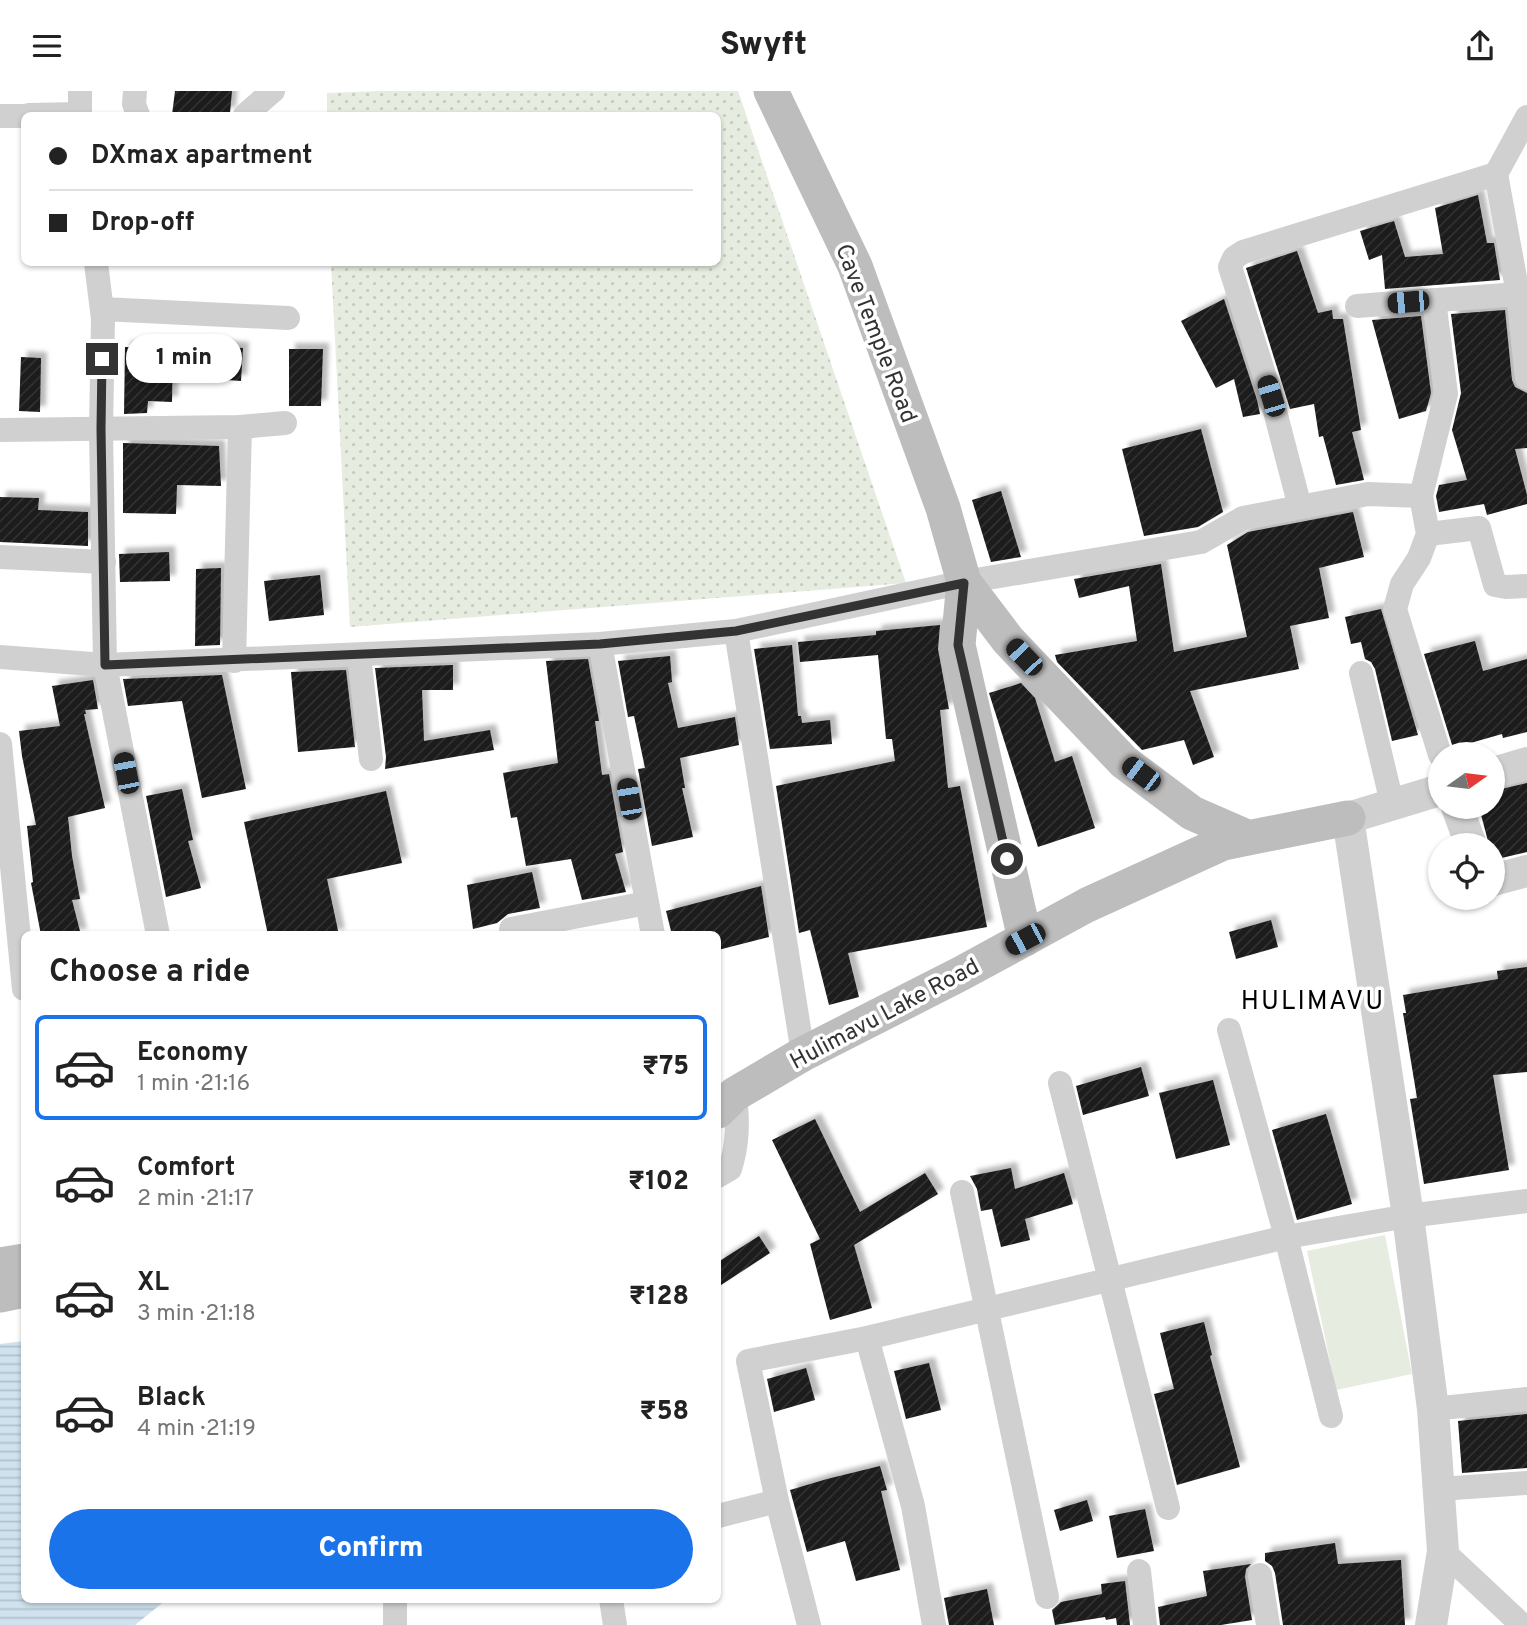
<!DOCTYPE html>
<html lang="en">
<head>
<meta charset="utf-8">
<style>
  body { margin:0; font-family:Overpass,sans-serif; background:#f2f2f2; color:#222; height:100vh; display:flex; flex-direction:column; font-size:26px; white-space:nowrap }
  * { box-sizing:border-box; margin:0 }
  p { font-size:23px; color:#767676 }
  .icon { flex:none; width:38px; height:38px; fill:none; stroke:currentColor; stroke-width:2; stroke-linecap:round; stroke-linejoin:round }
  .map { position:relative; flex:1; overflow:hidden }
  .sheet { position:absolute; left:21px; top:840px; width:700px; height:672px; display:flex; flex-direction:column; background:#fff; border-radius:10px; box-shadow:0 2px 5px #0004 }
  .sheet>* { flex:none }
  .hud { position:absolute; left:21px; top:21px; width:700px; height:154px; border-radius:10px; box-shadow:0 2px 5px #0004; display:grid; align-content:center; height:154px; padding:0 28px; background:#fff }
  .needle { width:46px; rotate:76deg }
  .controls { position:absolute; left:1428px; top:651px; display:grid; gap:14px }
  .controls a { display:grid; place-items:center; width:77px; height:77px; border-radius:50%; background:#fff; box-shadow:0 2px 5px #0004; font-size:35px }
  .end { position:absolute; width:32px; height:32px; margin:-16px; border:9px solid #333; background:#fff; box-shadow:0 0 0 4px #fff }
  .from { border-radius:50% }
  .bubble { position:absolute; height:49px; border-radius:24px; background:#fff; box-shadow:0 2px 5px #0004; font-size:23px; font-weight:800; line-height:49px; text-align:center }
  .car { position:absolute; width:21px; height:42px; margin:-21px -10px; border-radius:9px; box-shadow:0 0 5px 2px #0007; background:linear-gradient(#222 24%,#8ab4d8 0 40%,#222 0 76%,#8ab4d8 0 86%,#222 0) }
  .hud b { display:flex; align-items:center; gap:24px; height:66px; font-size:26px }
  .hud b+b { border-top:2px solid #e0e0e0 }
  .hud i { width:18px; height:18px; background:#222 }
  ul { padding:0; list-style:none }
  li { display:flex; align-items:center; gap:21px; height:105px; margin:0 14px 10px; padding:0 14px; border:4px solid transparent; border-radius:10px }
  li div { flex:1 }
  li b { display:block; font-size:26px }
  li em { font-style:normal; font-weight:800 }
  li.active { border-color:#1a73e8 }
  li>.icon { width:63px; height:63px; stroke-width:1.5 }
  h2 { padding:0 28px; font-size:32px; line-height:84px }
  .primary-button { display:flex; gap:14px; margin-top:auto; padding:14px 28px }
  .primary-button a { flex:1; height:80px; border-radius:42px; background:#1a73e8; color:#fff; font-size:28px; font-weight:800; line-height:80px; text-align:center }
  header { display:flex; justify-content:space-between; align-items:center; height:91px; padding:0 28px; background:#fff; font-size:32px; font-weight:800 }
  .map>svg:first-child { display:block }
</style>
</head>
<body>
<header><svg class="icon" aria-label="menu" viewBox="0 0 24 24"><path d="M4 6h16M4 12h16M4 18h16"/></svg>Swyft<svg class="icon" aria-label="share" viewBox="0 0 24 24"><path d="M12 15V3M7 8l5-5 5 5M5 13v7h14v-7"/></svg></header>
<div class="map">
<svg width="1527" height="1534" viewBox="0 0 1527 1534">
  <defs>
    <pattern id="grass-dots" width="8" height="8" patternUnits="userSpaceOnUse" patternTransform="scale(1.75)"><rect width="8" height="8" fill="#e6ecdf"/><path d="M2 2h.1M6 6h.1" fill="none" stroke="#c6cbc0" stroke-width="1.8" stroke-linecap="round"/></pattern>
    <pattern id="water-rules" width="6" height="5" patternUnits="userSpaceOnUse" patternTransform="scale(1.75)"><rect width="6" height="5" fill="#cfe2ee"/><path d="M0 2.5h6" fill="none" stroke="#b2c2cd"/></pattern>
    <pattern id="building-hatch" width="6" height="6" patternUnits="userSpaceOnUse" patternTransform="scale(1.75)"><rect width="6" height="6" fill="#1a1a1a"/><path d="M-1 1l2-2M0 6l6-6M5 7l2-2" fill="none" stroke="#333"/></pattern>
    <filter id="shadow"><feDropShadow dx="6" dy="-6" stdDeviation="2" flood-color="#0004"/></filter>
  </defs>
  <rect width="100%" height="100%" fill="#fff"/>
  <polygon fill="url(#grass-dots)" points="378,0 738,0 906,492 350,536 331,172 718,172 718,24 327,24 327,2"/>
  <polygon fill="#e6ecdf" points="1385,1144 1412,1283 1336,1299 1307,1160"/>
  <polygon fill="url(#water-rules)" points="24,1250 24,1508 166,1509 135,1534 0,1534 0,1253"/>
  <g fill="url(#building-hatch)" filter="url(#shadow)">
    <polygon points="175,0 232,0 230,22 172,24"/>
    <polygon points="1478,104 1487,152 1494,152 1500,189 1385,198 1382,164 1369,169 1360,140 1394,130 1405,166 1443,163 1435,117"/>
    <polygon points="1297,160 1318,222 1332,219 1333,228 1343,228 1361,339 1352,341 1364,389 1336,394 1323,345 1319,346 1314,313 1290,318 1246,177"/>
    <polygon points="1224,208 1257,309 1260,323 1243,326 1234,288 1216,297 1181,230"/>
    <polygon points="1505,219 1512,289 1515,296 1527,302 1527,357 1515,358 1527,404 1527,413 1487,424 1484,413 1439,421 1436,405 1439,394 1467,389 1452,339 1461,302 1451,223"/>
    <polygon points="1421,225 1431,302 1426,320 1399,328 1372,229"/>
    <polygon points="214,255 243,257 241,290 212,288"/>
    <polygon points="125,256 173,257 172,311 148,310 147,322 124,323"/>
    <polygon points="289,258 323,258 321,315 289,315"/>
    <polygon points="21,266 41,267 40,321 19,320"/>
    <polygon points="1201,338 1223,421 1198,436 1144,445 1122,358"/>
    <polygon points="123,352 219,355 221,395 177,394 176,423 123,422"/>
    <polygon points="1001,400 1021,466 991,471 972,409"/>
    <polygon points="0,406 39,407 38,419 88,421 88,455 0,451"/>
    <polygon points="1353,421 1364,466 1319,477 1329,527 1290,535 1299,578 1190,600 1214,666 1193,674 1184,649 1142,659 1057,571 1055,564 1137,550 1129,495 1079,507 1074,488 1161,473 1174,561 1247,546 1227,454 1248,441"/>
    <polygon points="169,461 170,490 120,491 119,463"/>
    <polygon points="221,477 220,554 195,555 196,478"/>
    <polygon points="320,484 324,524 269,530 264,490"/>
    <polygon points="1381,518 1418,644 1392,650 1375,578 1371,571 1365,568 1361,551 1351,553 1345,526"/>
    <polygon points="940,534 938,558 949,618 940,619 948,697 960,695 987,836 848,862 859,906 829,914 810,839 799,842 776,695 895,670 892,648 886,648 878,564 800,571 798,551 876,544 876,540"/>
    <polygon points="1475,550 1483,580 1527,568 1527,641 1503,647 1502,643 1453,657 1424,563"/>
    <polygon points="792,554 798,625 801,625 802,632 830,629 832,653 770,658 754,558"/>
    <polygon points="670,565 672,591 668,592 678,637 735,626 739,654 680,667 685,697 682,697 693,746 652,755 638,678 645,677 634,625 628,626 618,570"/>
    <polygon points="588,568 599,630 595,630 602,684 609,683 623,761 615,763 626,801 582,809 571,768 526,775 517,726 511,727 503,682 558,672 546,570"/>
    <polygon points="453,574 453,599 422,599 424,650 490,639 494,659 385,678 386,666 375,577"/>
    <polygon points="346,579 355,656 298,661 291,581"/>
    <polygon points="222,584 246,698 202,707 182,610 128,615 123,588"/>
    <polygon points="93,589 98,618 85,619 86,623 84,623 105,717 68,726 72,765 80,808 72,809 81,844 41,844 31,792 33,791 27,735 36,734 22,665 19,640 60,635 52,595"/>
    <polygon points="1021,592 1035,607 1055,671 1072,665 1095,737 1038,756 989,602"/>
    <polygon points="1527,692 1527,761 1493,769 1493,754 1489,754 1479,716 1493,716 1493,700"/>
    <polygon points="182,698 193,749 188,750 201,797 166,806 146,705"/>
    <polygon points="386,700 402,772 327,788 339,844 268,844 244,731"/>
    <polygon points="532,781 540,817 508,823 497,832 473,838 467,794"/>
    <polygon points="761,795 769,846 718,859 718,844 672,844 666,820"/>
    <polygon points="1271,829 1278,856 1236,868 1229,841"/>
    <polygon points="1527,876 1527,981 1493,984 1509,1079 1424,1093 1410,1008 1417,1007 1403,922 1406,922 1403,904 1498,888 1497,880"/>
    <polygon points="1141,976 1149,1005 1083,1024 1076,995"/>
    <polygon points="1213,989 1230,1054 1176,1068 1159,1002"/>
    <polygon points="1326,1023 1352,1113 1297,1129 1272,1039"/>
    <polygon points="815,1028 860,1121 925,1082 938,1103 854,1154 872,1217 830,1229 810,1153 820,1148 772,1049"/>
    <polygon points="1011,1077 1015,1098 1064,1082 1073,1113 1025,1128 1030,1149 1001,1156 992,1118 981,1120 977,1098 970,1085"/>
    <polygon points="759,1145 770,1162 718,1196 718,1171"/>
    <polygon points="1204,1231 1212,1264 1210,1265 1240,1376 1177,1394 1154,1303 1174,1298 1160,1242"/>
    <polygon points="929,1272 941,1319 906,1328 894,1280"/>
    <polygon points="806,1277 815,1309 774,1321 767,1288"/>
    <polygon points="1527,1323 1527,1377 1462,1382 1458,1330"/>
    <polygon points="880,1375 887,1399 881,1400 900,1479 856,1490 845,1450 807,1461 790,1399 827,1388"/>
    <polygon points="1087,1409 1093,1430 1060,1440 1054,1419"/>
    <polygon points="1145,1418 1154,1460 1117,1467 1109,1425"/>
    <polygon points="1335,1452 1338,1473 1401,1469 1405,1534 1283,1534 1275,1482 1272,1475 1265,1470 1265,1462"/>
    <polygon points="1251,1473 1246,1478 1245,1486 1252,1529 1221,1534 1160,1534 1158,1516 1207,1505 1203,1480"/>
    <polygon points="1125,1490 1130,1534 1117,1534 1116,1527 1106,1529 1105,1526 1055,1534 1052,1519 1061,1511 1102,1503 1101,1493"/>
    <polygon points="987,1498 994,1534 949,1534 944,1507"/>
  </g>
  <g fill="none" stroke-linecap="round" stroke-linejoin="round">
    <g stroke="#d0d0d0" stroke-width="24">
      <polyline points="135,0 134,13 138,24"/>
      <polyline points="29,24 80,23"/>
      <polyline points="80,24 80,0"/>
      <polyline points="245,24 273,0"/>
      <polyline points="0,25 24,25"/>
      <polyline points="1496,83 1518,203 1527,203"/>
      <polyline points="96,172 103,228 101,338 105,574 158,844"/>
      <polyline points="1434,209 1446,303 1421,405 1428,443 1419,467 1402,493 1395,518 1440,664"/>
      <polyline points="1357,215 1518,203 1527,287"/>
      <polyline points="102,218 288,227"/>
      <polyline points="0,339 240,336 285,332"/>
      <polyline points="1300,416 1271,305 1230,176 1234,167 1243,161 1496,83 1527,26"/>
      <polyline points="1428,443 1479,437 1495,494 1506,496 1527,495"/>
      <polyline points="0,466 104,471"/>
      <polyline points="736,540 803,963"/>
      <polyline points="600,553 653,844"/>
      <polyline points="359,565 371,668"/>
      <polyline points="0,566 105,574 600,553 736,540 964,491 1201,451 1243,427 1368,403 1421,405"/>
      <polyline points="234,570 240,336"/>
      <polyline points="1361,582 1392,712"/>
      <polyline points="0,653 24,898"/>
      <polyline points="511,838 647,812"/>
      <polyline points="1229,939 1286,1146 1331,1325"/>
      <polyline points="1060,992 1168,1417"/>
      <path d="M 718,1085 L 730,1078 C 738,1053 738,1030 735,1003"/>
      <polyline points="962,1101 1047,1506"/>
      <polyline points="867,1247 913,1415 934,1534"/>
      <polyline points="1433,1318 1527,1308"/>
      <polyline points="1440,1398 1527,1392"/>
      <polyline points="718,1425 777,1410"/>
      <polyline points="1443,1460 1522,1534"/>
      <polyline points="1139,1480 1145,1534"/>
      <polyline points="1260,1484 1268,1534"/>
      <polyline points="395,1508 395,1534"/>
      <polyline points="611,1508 615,1534"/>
      <polyline points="809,1534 777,1410 748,1270 867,1247 1286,1146 1408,1125 1527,1110"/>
    </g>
    <g stroke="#d0d0d0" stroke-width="32">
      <polyline points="1493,682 1527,672"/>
      <polyline points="1457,716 1471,754"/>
      <polyline points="1493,789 1527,780"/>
      <polyline points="1431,1534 1443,1460 1433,1318 1408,1125 1348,727 1440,699"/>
    </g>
    <g stroke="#bdbdbd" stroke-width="35">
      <polyline points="771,0 855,175 943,417 964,491 1008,549 1124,671 1192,722 1247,746"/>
      <polyline points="964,491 958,554 1025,848"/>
      <polyline points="718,1020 735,1003 803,963 962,882 1087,814 1223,752 1348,727"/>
      <polyline points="0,1174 24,1170"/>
      <polyline points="0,1204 24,1199"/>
    </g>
  </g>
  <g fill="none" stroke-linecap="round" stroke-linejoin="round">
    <polyline stroke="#333" stroke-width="9" points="102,268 101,338 105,574 600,553 736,540 964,492 958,554 1007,768"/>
  </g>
  <g text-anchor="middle" stroke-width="7" stroke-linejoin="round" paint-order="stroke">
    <g font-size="23" fill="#333" stroke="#fff">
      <text transform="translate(877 242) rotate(69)" y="8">Cave Temple Road</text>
      <text transform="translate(884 922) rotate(-28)" y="8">Hulimavu Lake Road</text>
    </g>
    <g font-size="26" letter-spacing="2" fill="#000" stroke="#fff">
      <text x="1313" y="918">HULIMAVU</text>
    </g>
  </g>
</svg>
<div class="controls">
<a><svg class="needle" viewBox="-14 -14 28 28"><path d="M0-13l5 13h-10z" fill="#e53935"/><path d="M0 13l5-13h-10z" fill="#767676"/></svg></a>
<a><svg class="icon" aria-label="locate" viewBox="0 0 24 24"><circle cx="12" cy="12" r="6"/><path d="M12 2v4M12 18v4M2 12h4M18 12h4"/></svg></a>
</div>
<i class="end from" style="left:1007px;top:768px"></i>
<i class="end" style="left:102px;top:268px"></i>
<div class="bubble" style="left:126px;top:243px;width:116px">1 min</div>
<i class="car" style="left:1408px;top:211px;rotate:265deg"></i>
<i class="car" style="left:1271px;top:305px;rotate:343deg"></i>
<i class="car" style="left:1024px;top:566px;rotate:316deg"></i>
<i class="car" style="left:126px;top:682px;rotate:349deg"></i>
<i class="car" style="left:1141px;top:683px;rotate:307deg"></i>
<i class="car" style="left:629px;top:708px;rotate:350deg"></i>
<i class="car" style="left:1025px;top:848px;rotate:242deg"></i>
<div class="hud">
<b><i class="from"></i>DXmax apartment</b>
<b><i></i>Drop-off</b>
</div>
<section class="sheet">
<h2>Choose a ride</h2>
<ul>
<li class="active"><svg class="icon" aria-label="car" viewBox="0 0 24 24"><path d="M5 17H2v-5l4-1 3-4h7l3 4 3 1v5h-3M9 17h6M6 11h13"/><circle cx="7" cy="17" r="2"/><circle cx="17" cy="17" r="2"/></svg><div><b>Economy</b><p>1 min · 21:16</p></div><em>₹75</em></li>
<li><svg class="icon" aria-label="car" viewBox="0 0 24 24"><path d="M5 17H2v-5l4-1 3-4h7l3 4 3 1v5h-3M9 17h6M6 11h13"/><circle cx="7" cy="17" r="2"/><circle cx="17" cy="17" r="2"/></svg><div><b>Comfort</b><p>2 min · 21:17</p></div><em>₹102</em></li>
<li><svg class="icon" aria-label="car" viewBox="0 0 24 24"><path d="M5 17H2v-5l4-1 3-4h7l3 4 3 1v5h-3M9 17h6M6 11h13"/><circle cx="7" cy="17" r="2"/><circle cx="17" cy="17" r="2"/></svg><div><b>XL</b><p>3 min · 21:18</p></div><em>₹128</em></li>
<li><svg class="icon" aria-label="car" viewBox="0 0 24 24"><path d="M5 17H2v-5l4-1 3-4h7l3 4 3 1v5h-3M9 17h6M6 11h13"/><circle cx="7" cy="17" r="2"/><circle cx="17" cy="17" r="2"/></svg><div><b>Black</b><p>4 min · 21:19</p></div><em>₹58</em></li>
</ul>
<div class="primary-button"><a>Confirm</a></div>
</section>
</div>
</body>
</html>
